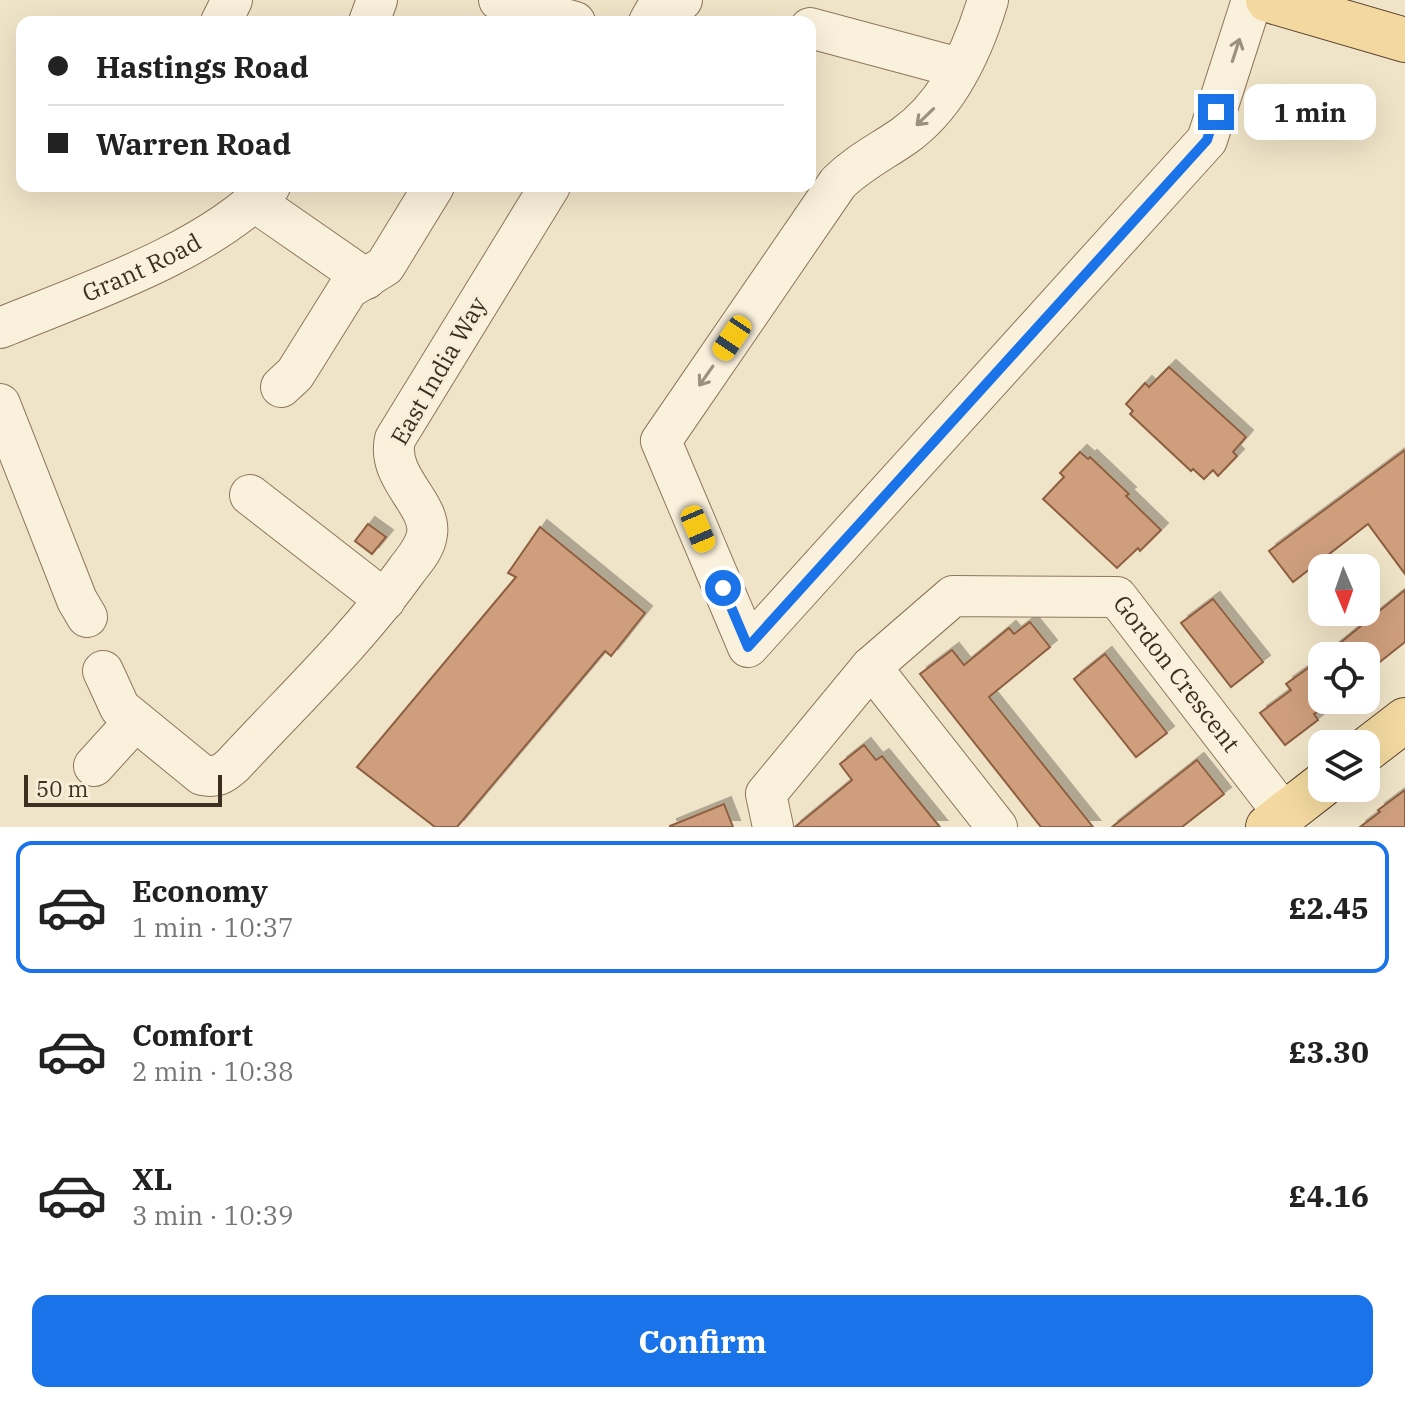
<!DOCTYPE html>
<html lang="en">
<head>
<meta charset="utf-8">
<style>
  body { margin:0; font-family:"IBM Plex Serif",serif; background:#f2f2f2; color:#222; height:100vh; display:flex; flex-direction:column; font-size:30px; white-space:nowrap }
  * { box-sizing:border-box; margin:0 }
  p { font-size:26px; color:#767676 }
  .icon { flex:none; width:44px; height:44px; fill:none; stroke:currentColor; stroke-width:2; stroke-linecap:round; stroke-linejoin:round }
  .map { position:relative; height:827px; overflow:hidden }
  .side { display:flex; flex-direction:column; background:#fff; flex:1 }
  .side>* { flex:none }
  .guide { position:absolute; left:16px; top:16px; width:800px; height:176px; border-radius:16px; box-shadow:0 8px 32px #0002; display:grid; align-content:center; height:176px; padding:0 32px; background:#fff }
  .needle { width:52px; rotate:178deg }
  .buttons { position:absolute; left:1308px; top:554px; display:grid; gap:16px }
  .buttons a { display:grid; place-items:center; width:72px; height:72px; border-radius:16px; background:#fff; box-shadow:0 8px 32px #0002; font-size:40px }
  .scale { position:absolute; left:24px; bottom:20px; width:198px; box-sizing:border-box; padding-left:8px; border:4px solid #3d2e20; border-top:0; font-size:22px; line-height:28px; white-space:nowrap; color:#3d2e20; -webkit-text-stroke:6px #f7eed8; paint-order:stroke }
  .end { position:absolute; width:36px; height:36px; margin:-18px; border:10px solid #1a73e8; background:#fff; box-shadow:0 0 0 4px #fff }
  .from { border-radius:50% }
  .bubble { position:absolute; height:56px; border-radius:16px; background:#fff; box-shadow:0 8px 32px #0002; font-size:26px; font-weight:700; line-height:56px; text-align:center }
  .car { position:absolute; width:24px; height:48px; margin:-24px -12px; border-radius:10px; box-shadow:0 0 6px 2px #0007; background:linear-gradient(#f5c518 24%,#345 0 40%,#f5c518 0 76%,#345 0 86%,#f5c518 0) }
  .guide b { display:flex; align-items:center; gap:28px; height:76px; font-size:30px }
  .guide b+b { border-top:2px solid #e0e0e0 }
  .guide i { width:20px; height:20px; background:#222 }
  ul { padding:14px 0 0; list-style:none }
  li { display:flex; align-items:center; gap:24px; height:132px; margin:0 16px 12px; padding:0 16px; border:4px solid transparent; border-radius:16px }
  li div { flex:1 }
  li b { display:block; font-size:30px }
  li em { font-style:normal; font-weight:700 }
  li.current { border-color:#1a73e8 }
  li>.icon { width:72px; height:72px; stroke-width:1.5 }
  .cta { display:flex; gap:16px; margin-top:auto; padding:16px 32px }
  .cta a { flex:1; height:92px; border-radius:16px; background:#1a73e8; color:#fff; font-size:32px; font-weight:700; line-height:92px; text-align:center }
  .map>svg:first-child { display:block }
</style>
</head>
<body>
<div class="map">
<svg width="1405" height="827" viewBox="0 0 1405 827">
  <defs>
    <filter id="shadow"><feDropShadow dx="7" dy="-7" stdDeviation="0" flood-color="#0004"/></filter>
  </defs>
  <rect width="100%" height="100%" fill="#f0e4c8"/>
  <g fill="#cf9f7d" stroke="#8d5f41" stroke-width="2" filter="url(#shadow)">
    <polygon points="1169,367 1246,437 1233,452 1237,456 1218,476 1213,470 1204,479 1193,469 1191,471 1130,414 1133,411 1126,404 1145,383 1149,387"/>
    <polygon points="1405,450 1405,574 1368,524 1293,582 1269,551"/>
    <polygon points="1080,452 1088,459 1090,457 1129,494 1126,496 1161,530 1140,551 1138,548 1117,568 1043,499 1064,477 1060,473"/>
    <polygon points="368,524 386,537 372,554 355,541"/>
    <polygon points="540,527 645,613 611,656 605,651 457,827 435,827 357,767 516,577 508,573"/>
    <polygon points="1405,590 1405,642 1366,673 1366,656 1324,656"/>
    <polygon points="1213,599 1263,662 1231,687 1181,623"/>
    <polygon points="1030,622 1050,647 989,697 1093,827 1041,827 920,674 952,650 964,665 1009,628 1014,634"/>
    <polygon points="1105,654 1167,733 1136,757 1074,679"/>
    <polygon points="1322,658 1322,709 1314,714 1318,720 1285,745 1260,713 1291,690 1286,684"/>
    <polygon points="864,745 876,760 882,756 940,827 795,827 852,780 840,764"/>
    <polygon points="1197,760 1224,794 1182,827 1112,827"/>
    <polygon points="1405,790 1405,827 1360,827 1380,812 1378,810"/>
    <polygon points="724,804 733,827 670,827 670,826"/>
  </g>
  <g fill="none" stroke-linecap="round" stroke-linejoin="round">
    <g stroke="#8d765c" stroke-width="42">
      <g id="minor">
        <polyline points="499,0 575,22"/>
        <path d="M 988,0 C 973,50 948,105 904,136 C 881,152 858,163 838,183 L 661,441 L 748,647 L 1207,140 L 1252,0"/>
        <polyline points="221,22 232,0"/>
        <polyline points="369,22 377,0"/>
        <polyline points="649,22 654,13 682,0"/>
        <polyline points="810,28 959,68"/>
        <polyline points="255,202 366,279"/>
        <path id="s1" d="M 0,328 C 83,294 209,252 270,186"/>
        <polyline points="281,387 295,374 348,289 385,266 434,186"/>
        <polyline points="0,404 77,600 87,617"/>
        <polyline points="250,495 385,600"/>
        <polyline points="871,667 997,827"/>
        <path d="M 103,671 L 120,708 L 202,775 C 217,778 223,774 233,765 C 291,702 356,641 406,571 C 414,560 425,549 427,534 C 432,504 386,478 395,439 L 550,186"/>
        <polyline points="94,766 134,722"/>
        <path id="s2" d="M 773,827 L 766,794 L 871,667 L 953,596 L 1117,597 L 1284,814"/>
      </g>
    </g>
    <g stroke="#5b4430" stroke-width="46">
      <g id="major">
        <polyline points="1268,0 1405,40"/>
        <polyline points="1366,750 1405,720"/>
        <polyline points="1268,827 1322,785"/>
      </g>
    </g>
    <use href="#minor" stroke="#faf1dc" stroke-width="40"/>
    <use href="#major" stroke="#f3d9a0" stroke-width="44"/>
  </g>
  <defs><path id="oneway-shaft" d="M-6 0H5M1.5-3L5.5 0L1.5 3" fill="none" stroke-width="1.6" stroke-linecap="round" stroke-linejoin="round" transform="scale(2)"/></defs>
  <g stroke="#9c907e">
    <use href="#oneway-shaft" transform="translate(1236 50) rotate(-72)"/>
    <use href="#oneway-shaft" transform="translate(925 117) rotate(136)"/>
    <use href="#oneway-shaft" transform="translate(706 376) rotate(125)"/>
  </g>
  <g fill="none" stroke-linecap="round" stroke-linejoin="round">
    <polyline stroke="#1a73e8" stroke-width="10" points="723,588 748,647 1207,140 1216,112"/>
  </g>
  <g text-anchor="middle" stroke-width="6" stroke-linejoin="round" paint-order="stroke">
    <g font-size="24" fill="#3d2e20" stroke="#f7eed8">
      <text dy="8" stroke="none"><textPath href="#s1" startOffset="154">Grant Road</textPath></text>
      <text transform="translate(439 371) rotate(-60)" y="8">East India Way</text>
      <text dy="8" stroke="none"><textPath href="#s2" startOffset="568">Gordon Crescent</textPath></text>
    </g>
  </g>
</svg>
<div class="buttons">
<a><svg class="needle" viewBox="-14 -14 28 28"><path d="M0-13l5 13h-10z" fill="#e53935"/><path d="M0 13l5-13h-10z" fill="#767676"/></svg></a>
<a><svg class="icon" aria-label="locate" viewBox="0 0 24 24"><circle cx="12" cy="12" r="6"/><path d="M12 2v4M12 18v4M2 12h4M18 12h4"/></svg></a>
<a><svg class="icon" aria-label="layers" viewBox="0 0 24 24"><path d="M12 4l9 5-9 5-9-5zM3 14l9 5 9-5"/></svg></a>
</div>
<div class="scale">50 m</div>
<i class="end from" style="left:723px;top:588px"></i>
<i class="end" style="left:1216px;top:112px"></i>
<div class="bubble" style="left:1244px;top:84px;width:132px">1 min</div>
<i class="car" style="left:732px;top:338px;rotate:214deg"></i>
<i class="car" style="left:698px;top:529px;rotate:157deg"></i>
<div class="guide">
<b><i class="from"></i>Hastings Road</b>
<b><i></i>Warren Road</b>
</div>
</div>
<section class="side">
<ul>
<li class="current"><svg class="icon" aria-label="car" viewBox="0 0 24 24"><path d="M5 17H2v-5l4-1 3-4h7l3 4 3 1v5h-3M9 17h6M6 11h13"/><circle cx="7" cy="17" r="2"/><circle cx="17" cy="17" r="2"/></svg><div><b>Economy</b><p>1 min · 10:37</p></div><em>£2.45</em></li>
<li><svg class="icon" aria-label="car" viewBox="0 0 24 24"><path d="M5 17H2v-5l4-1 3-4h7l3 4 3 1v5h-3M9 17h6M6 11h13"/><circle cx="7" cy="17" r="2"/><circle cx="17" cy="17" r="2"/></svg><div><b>Comfort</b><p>2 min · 10:38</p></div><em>£3.30</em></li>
<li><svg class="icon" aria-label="car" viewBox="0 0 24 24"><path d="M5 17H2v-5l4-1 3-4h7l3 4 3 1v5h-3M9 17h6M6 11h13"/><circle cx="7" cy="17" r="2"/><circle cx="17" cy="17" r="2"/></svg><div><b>XL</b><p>3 min · 10:39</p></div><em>£4.16</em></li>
</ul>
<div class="cta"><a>Confirm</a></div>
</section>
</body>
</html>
